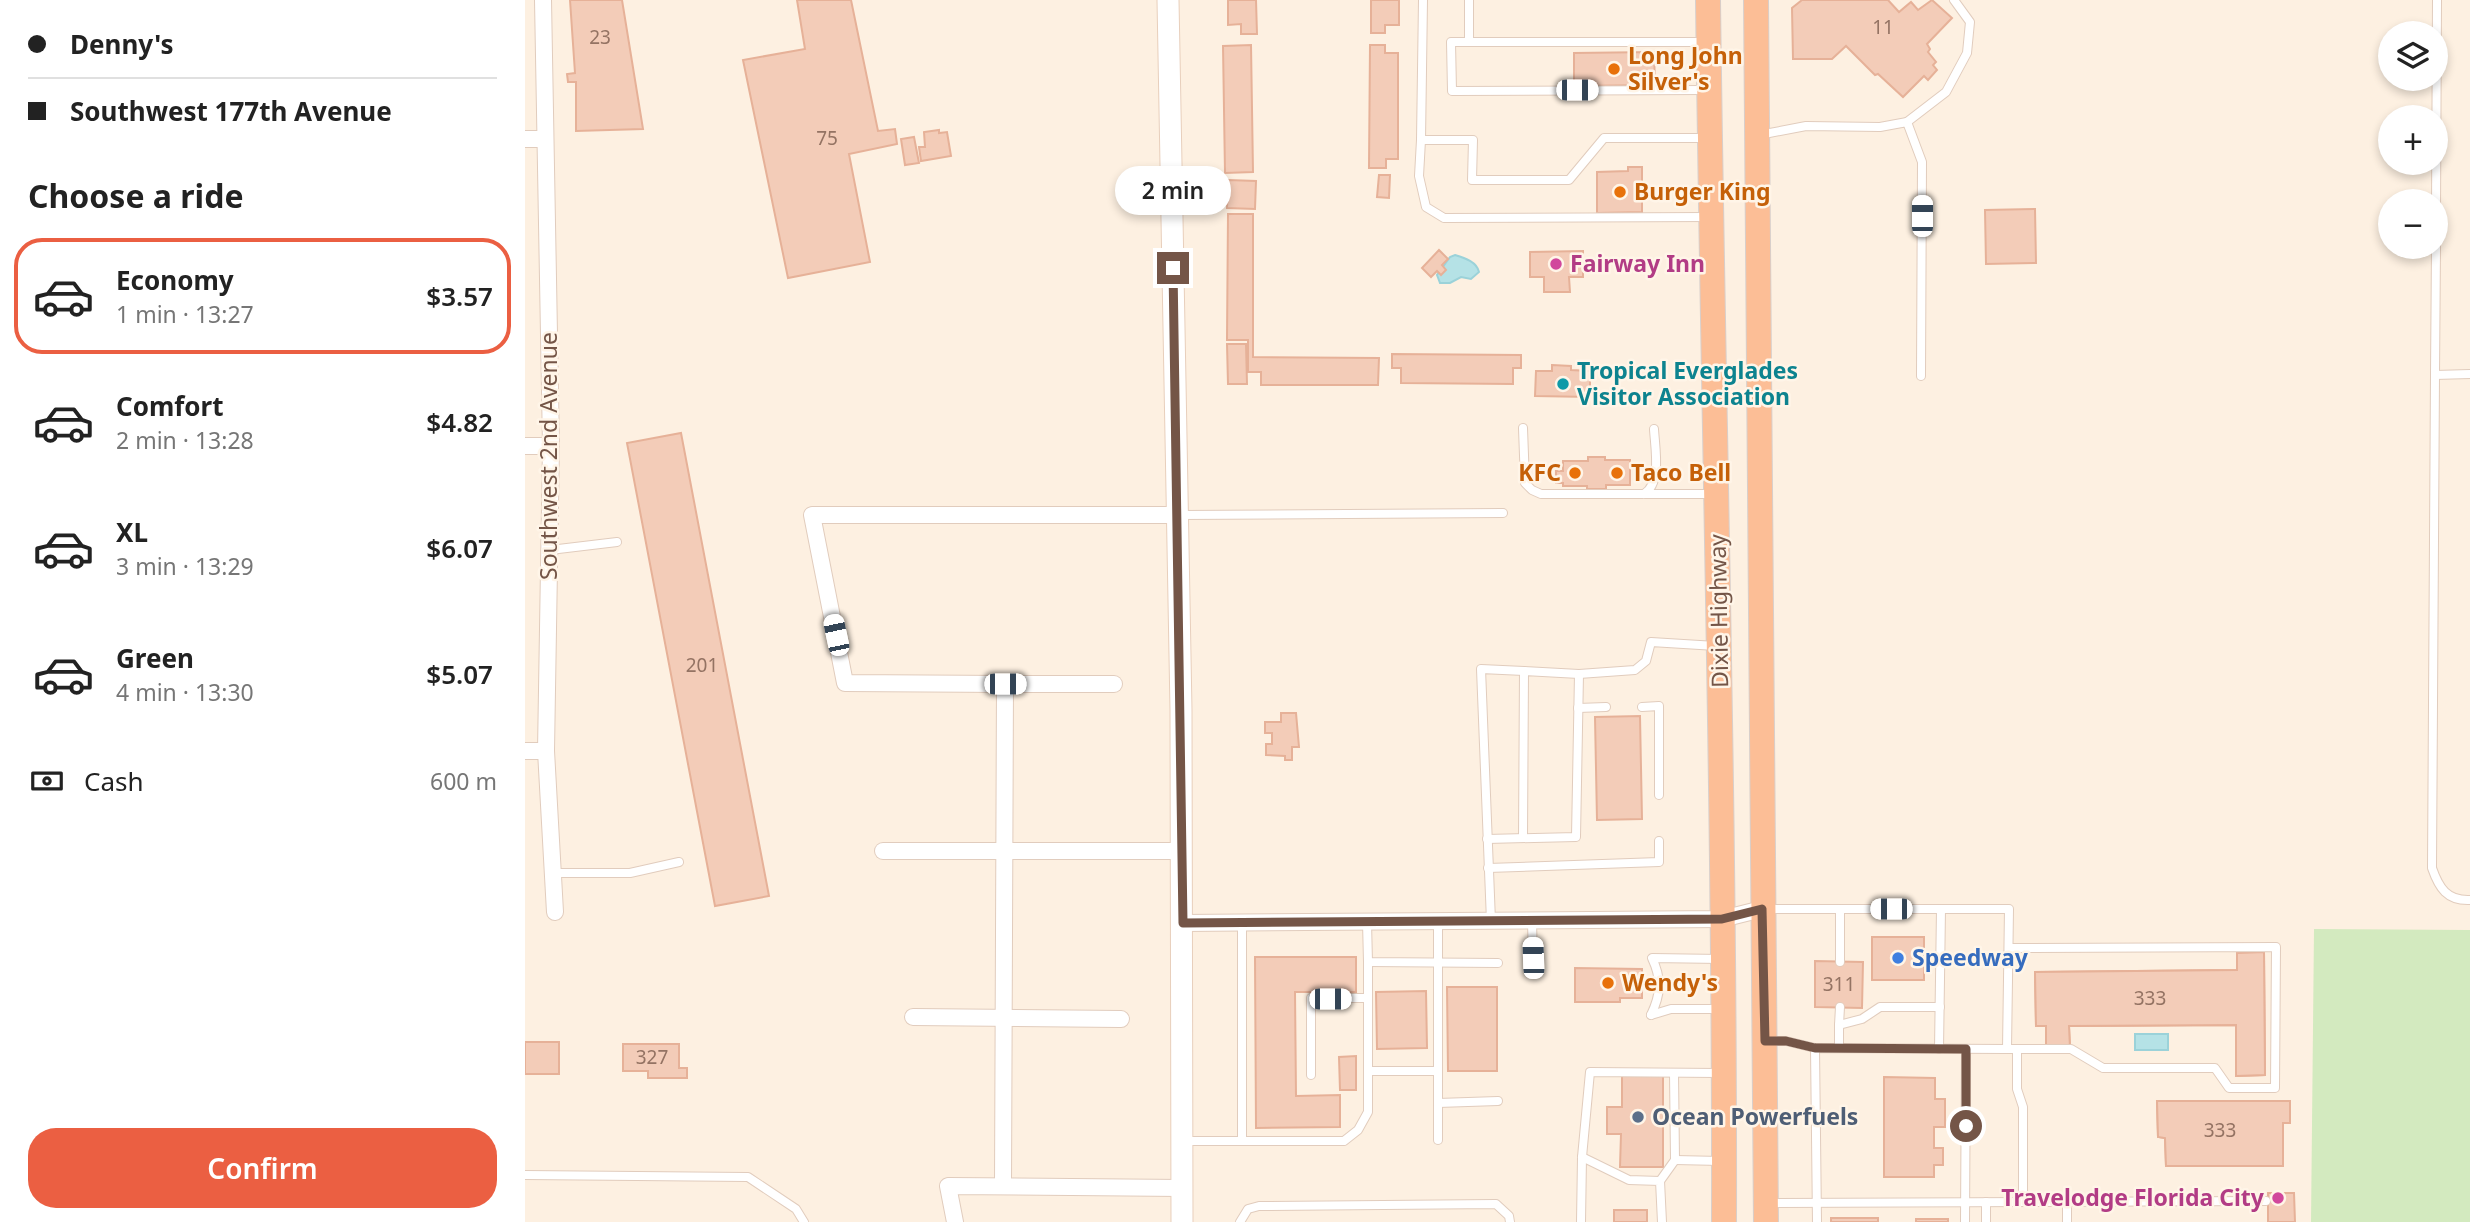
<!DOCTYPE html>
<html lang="en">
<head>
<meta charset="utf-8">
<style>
  body { margin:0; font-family:"Noto Sans",sans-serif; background:#f6f6f6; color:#222; height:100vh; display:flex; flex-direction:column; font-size:26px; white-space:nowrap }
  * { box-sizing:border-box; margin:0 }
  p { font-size:23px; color:#767676 }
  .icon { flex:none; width:38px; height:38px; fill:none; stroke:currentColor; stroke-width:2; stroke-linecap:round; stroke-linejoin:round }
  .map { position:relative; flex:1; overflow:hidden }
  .side { display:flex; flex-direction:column; background:#fff; width:525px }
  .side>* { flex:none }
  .hud { display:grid; align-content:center; height:154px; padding:0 28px; background:#fff }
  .buttons { position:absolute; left:1853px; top:21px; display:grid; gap:14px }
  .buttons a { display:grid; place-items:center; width:70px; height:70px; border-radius:50%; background:#fff; box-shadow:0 4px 10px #0003; font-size:35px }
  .end { position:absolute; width:32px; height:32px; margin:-16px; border:9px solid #745547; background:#fff; box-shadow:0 0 0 4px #fff }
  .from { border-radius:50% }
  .bubble { position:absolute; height:49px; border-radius:24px; background:#fff; box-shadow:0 4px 10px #0003; font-size:23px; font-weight:600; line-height:49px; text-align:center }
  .car { position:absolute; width:21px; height:42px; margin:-21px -10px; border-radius:9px; box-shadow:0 0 5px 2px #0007; background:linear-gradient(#fff 24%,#345 0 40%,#fff 0 76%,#345 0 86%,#fff 0) }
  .hud b { display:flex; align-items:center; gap:24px; height:66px; font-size:26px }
  .hud b+b { border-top:2px solid #e0e0e0 }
  .hud i { width:18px; height:18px; background:#222 }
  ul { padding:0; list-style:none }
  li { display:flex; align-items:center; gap:21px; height:116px; margin:0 14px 10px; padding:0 14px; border:4px solid transparent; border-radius:28px }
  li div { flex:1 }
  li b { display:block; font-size:26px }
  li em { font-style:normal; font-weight:600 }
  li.selected { border-color:#eb5f42 }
  li>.icon { width:63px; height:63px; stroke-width:1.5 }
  h2 { padding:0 28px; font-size:32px; line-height:84px }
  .pay { display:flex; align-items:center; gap:18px; height:77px; padding:0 28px; font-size:26px }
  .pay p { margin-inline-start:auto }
  .cta { display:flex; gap:14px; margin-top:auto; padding:14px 28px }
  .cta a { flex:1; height:80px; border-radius:28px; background:#eb5f42; color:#fff; font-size:28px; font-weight:600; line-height:80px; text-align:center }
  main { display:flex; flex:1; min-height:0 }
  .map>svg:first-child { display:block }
</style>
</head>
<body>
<main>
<section class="side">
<div class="hud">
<b><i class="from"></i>Denny's</b>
<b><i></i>Southwest 177th Avenue</b>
</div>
<h2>Choose a ride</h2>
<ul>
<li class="selected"><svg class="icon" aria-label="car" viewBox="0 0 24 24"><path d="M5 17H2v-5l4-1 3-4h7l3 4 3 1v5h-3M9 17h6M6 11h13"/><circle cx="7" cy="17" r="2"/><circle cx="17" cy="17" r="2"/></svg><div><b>Economy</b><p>1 min · 13:27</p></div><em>$3.57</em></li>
<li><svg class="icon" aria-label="car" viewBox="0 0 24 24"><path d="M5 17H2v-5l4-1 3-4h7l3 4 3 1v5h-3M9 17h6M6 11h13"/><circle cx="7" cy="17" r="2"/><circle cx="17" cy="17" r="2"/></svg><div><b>Comfort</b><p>2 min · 13:28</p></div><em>$4.82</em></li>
<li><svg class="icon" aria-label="car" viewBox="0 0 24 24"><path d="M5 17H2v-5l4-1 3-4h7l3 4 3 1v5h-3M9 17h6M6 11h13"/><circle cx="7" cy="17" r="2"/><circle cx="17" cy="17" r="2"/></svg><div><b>XL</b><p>3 min · 13:29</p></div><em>$6.07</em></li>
<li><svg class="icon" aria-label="car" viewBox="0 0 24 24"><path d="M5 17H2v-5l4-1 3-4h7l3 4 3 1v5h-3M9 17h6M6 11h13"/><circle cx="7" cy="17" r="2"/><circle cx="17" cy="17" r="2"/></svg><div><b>Green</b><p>4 min · 13:30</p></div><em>$5.07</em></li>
</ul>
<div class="pay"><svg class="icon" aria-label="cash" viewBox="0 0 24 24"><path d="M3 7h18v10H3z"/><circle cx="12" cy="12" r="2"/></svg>Cash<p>600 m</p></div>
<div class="cta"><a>Confirm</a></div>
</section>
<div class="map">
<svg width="1945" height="1222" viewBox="0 0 1945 1222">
  <rect width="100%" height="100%" fill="#fdf0e1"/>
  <polygon fill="#d3eabf" points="1789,929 1945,930 1945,1222 1786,1222"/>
  <g fill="#b5e2e6" stroke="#9bd2d9" stroke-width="2">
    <path d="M 930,255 C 940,258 952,262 954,272 L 946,279 L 936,277 L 925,283 L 915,283 L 912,275 L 925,257 Z"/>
    <rect x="1610" y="1034" width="33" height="16"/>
  </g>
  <g fill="#f3ccb8" stroke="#e6b198" stroke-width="2">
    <polygon points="45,0 97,0 118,129 51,131 51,82 43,82 42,74 50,73"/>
    <polygon points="272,0 326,0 353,131 370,129 372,144 324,154 345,262 263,278 218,60 280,49"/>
    <polygon points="703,0 731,0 732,34 716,34 716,24 703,25"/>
    <polygon points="846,0 874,0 874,25 860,25 860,33 846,33"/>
    <polygon points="1277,0 1363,0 1374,12 1386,2 1393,10 1407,0 1427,18 1402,44 1405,49 1403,52 1411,62 1408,65 1412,70 1403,80 1399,76 1378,97 1353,74 1350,75 1321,46 1307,59 1268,59 1267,8"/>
    <polygon points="726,45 728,172 700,173 698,46"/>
    <polygon points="845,45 860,45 860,53 873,53 873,159 861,159 861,168 844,168"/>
    <polygon points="1129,52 1130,85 1049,86 1049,53"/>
    <polygon points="414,130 414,133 422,132 426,156 396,161 394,147 400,147 399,132"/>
    <polygon points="389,137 394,163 380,165 376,139"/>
    <polygon points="1103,167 1117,167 1117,212 1072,213 1072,172 1103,171"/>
    <polygon points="854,175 865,175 864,198 852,197"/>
    <polygon points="703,180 731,181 730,209 702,208"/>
    <polygon points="1510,209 1511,263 1461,264 1460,210"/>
    <polygon points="703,214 728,214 728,357 854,358 853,385 736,385 736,372 723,372 723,340 702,340"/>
    <polygon points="914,250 923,259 917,265 921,270 916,275 912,271 906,277 897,268"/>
    <polygon points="1058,251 1058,277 1044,277 1045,292 1019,292 1019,277 1005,277 1005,252"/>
    <polygon points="702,344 721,344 722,384 703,384"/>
    <polygon points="867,354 996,355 996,368 988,368 988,384 876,383 876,368 867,368"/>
    <polygon points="1027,365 1046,366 1046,370 1065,371 1065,397 1010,396 1011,371 1027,371"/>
    <polygon points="156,433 244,896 190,906 102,443"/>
    <polygon points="1063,457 1080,457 1080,460 1105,460 1105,485 1081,485 1081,489 1062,489 1062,486 1038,486 1038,483 1031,483 1031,471 1038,471 1038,461 1063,461"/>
    <polygon points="756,713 771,713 774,747 767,747 767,760 760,760 760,756 741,755 741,744 747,744 747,733 740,733 740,722 756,722"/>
    <polygon points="1115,716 1117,819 1072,820 1070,717"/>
    <rect x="1347" y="937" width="52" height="43"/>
    <polygon points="1739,952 1740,1075 1711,1076 1711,1025 1544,1026 1545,1048 1521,1048 1521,1026 1511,1026 1510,972 1712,970 1712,953"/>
    <polygon points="1739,952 1740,1075 1711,1076 1711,1025 1544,1026 1545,1048 1521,1048 1521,1026 1511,1026 1510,972 1712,970 1712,953"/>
    <polygon points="730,957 831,957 831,992 770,992 771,1096 815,1095 815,1127 731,1128"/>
    <polygon points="1290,961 1338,962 1337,1008 1290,1007"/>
    <polygon points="1050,968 1117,969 1117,998 1095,998 1095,1002 1050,1002"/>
    <polygon points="922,987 972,987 972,1071 923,1071"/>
    <polygon points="901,991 902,1048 852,1049 851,992"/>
    <rect x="0" y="1042" width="34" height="32"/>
    <polygon points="98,1044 154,1044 154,1068 162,1068 162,1078 123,1078 123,1071 98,1071"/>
    <polygon points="831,1056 831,1090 815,1090 814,1057"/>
    <polygon points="1097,1072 1138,1072 1138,1167 1095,1167 1096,1134 1082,1134 1082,1107 1097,1107"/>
    <polygon points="1359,1077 1410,1078 1410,1099 1420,1099 1420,1127 1409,1127 1409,1148 1418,1148 1418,1165 1409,1165 1409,1177 1359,1177"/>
    <polygon points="1632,1101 1765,1101 1765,1123 1758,1123 1758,1166 1641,1166 1640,1138 1633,1137"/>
    <polygon points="1632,1101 1765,1101 1765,1123 1758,1123 1758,1166 1641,1166 1640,1138 1633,1137"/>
    <polygon points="1743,1193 1769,1193 1770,1222 1743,1222"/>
    <rect x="1089" y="1210" width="33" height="12"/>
    <rect x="1306" y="1218" width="47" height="4"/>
    <rect x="1391" y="1219" width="32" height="3"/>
  </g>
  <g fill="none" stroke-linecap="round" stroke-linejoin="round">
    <g stroke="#e1ccbd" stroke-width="10">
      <g id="service">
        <polyline points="898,0 896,140 948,140 947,180 1044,180 1079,138 1182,138"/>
        <polyline points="944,42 944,0"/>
        <polyline points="1180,42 926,42 927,91 1181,90"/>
        <polyline points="1382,122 1421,92 1442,53 1445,22 1429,0"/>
        <polyline points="1234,135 1281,126 1355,127 1382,122 1397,162 1396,376"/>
        <polyline points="896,140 894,176 901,207 919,218 1184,217"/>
        <polyline points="1911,211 1912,0"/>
        <polyline points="1911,247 1910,375 1945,374"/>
        <path d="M 1910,375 L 1907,868 C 1914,888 1922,901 1945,900"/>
        <polyline points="998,428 1000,483 1007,490 1016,494 1190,494"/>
        <path d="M 1119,494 C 1137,483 1130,448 1129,429"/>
        <polyline points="655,515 978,513"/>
        <polyline points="25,550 92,542"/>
        <polyline points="1117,707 1134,706 1134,795"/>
        <polyline points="1053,708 1081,707"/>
        <polyline points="998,838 999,671 1054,674 1110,670 1121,661 1126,642 1191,646"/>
        <polyline points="962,839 1051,837 1054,674"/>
        <polyline points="963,868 1134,862 1134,841"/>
        <polyline points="28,873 105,873 154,862"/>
        <polyline points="1240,909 1484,909 1482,1049 1492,1049 1492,1089 1498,1107 1498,1202"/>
        <polyline points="1315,909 1315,962"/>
        <polyline points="966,921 956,669 999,671"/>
        <polyline points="842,922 843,962 973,963"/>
        <polyline points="913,922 913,1140"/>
        <polyline points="1007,922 1008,958"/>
        <polyline points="717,923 717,1141"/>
        <polyline points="1484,948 1751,947 1750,1088 1704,1088 1690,1068 1578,1068 1546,1049 1492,1049"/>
        <path d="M 1126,1015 C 1136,994 1137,979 1127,958 L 1196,959"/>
        <polyline points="1126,1015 1146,1009 1196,1009"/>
        <polyline points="1314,1025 1315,1007"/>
        <polyline points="1241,1041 1261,1041 1290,1048"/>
        <polyline points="1314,1048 1314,1025 1337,1019 1355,1007 1415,1007"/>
        <polyline points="1414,1049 1416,909"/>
        <polyline points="843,1071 913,1071"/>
        <polyline points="786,1075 786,998 843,998"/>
        <polyline points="913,1103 973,1101"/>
        <polyline points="657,1141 819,1141 833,1130 843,1112 843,962"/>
        <polyline points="1057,1157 1104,1180 1135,1181 1137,1222"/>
        <polyline points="1150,1160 1196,1161"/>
        <polyline points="0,1175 223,1177 271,1209 279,1222"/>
        <polyline points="1135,1181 1150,1160 1149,1073"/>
        <polyline points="1461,1202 1461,1222"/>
        <polyline points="1542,1202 1542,1222"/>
        <polyline points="1244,1203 1741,1201"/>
        <polyline points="715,1222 723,1209 734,1206 971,1204 984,1216 985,1222"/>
        <polyline points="1056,1222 1057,1157 1065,1072 1194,1073"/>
        <polyline points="1292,1222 1290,1048 1482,1049"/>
        <polyline points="1440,1222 1441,1049"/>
      </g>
    </g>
    <g stroke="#e1ccbd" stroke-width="18">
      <g id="minor">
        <polyline points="18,0 26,446 21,751 30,912"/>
        <polyline points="0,139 19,139"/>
        <polyline points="0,446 26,446"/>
        <polyline points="480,684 589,684"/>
        <polyline points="0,751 21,751"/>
        <polyline points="358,851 657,851"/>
        <polyline points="658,923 1197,919 1237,909"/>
        <polyline points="388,1017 596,1019"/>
        <polyline points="478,1186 480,684 320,683 287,515 652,515"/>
        <polyline points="430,1222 423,1186 657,1188"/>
      </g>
    </g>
    <g stroke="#e8cfbc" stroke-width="23">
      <polyline id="secondary" points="643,0 656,710 657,1222"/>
    </g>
    <g stroke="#d8cfcb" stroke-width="26">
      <g id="trunk">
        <path d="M 1183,0 C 1188,407 1200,815 1199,1222"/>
        <polyline points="1231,0 1241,1222"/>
      </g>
    </g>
    <use href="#service" stroke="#fff" stroke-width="8"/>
    <use href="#minor" stroke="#fff" stroke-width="16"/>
    <use href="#secondary" stroke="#fff" stroke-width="21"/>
    <use href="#trunk" stroke="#fcbe96" stroke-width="24"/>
  </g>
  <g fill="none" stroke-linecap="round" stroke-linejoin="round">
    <polyline stroke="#745547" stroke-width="9" points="648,268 658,923 1197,919 1237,909 1240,1041 1261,1041 1290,1048 1441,1049 1441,1126"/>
  </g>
  <g fill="#e8710a" stroke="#fff5e8" stroke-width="2.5">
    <circle cx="1089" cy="69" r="7"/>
    <circle cx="1095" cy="192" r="7"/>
    <circle cx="1050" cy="473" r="7"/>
    <circle cx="1092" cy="473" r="7"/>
    <circle cx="1083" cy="983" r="7"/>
  </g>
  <g fill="#d1479c" stroke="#fff5e8" stroke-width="2.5">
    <circle cx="1031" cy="264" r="7"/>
    <circle cx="1753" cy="1198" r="7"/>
  </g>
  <circle fill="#0f9aa8" stroke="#fff5e8" stroke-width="2.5" cx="1038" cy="384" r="7"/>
  <circle fill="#3f7fe0" stroke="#fff5e8" stroke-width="2.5" cx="1373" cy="958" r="7"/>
  <circle fill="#5c6f8a" stroke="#fff5e8" stroke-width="2.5" cx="1113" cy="1117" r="7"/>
  <g text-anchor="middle" stroke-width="5" stroke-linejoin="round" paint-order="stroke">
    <g font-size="19" fill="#947363">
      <text x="1358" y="34">11</text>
      <text x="75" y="44">23</text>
      <text x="302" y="145">75</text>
      <text x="177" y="672">201</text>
      <text x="1314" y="991">311</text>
      <text x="1625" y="1005">333</text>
      <text x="127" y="1064">327</text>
      <text x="1695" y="1137">333</text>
    </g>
    <g font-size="23" font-weight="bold" fill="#c56008" stroke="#fff5e8" text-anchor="start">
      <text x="1103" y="64">Long John<tspan x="1103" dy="26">Silver's</tspan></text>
      <text x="1109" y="200">Burger King</text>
      <text x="1036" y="481" text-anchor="end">KFC</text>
      <text x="1106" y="481">Taco Bell</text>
      <text x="1097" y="991">Wendy's</text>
    </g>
    <g font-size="23" font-weight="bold" fill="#b23c85" stroke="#fff5e8" text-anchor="start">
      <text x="1045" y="272">Fairway Inn</text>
      <text x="1739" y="1206" text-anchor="end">Travelodge Florida City</text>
    </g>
    <g font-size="23" font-weight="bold" fill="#0d838f" stroke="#fff5e8" text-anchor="start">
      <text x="1052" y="379">Tropical Everglades<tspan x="1052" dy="26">Visitor Association</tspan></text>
    </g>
    <g font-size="23" fill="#745547" stroke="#fff5e8">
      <text transform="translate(24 456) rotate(-90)" y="8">Southwest 2nd Avenue</text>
      <text transform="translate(1194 611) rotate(-91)" y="8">Dixie Highway</text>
    </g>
    <g font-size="23" font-weight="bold" fill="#366cbe" stroke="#fff5e8" text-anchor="start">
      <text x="1387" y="966">Speedway</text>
    </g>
    <g font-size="23" font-weight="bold" fill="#4e5e75" stroke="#fff5e8" text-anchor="start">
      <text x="1127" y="1125">Ocean Powerfuels</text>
    </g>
  </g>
</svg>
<div class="buttons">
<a><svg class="icon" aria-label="layers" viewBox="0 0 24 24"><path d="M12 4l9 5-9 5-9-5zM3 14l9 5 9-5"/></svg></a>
<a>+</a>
<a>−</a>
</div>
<i class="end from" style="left:1441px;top:1126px"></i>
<i class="end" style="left:648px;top:268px"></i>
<div class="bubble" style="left:590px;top:166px;width:116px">2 min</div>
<i class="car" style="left:1052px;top:90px;rotate:90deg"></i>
<i class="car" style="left:1397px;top:216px;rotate:0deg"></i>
<i class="car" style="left:311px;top:635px;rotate:348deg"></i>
<i class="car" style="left:480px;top:684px;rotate:90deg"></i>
<i class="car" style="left:1366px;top:909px;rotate:270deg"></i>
<i class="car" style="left:1008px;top:958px;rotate:358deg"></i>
<i class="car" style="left:805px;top:999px;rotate:90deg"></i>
</div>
</main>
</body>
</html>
